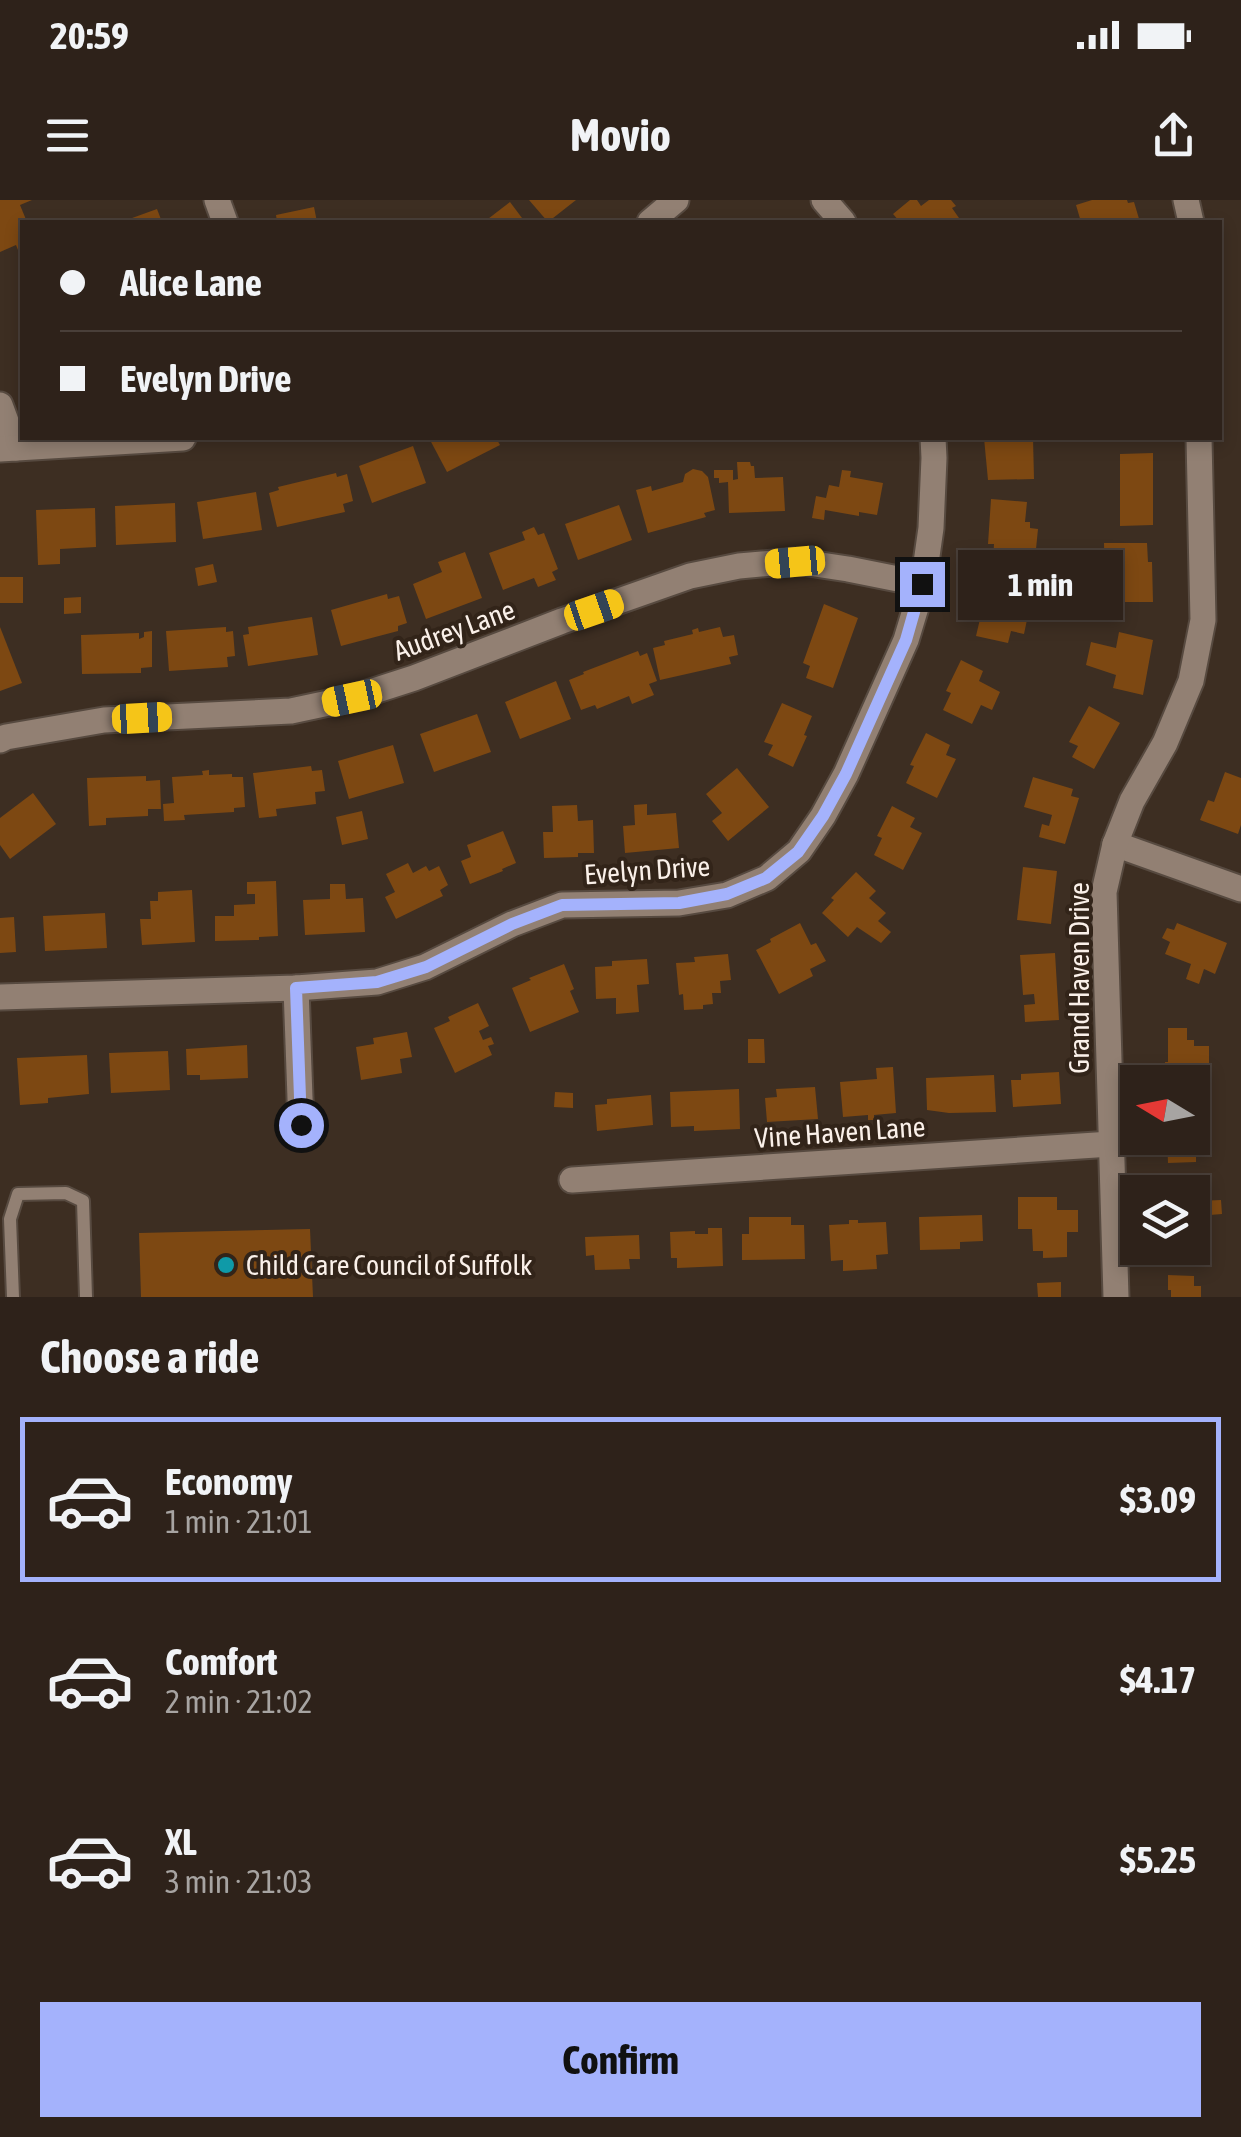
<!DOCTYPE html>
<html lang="en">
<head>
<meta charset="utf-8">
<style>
  body { margin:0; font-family:"Asap Condensed",sans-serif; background:#362a23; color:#f1f3f6; height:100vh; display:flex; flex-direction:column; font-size:38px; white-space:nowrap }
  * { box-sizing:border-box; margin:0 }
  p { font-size:32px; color:#a7a4a2 }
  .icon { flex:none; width:55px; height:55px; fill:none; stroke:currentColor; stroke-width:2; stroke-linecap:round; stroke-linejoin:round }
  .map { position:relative; height:1097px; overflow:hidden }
  .side { display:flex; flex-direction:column; background:#2e221a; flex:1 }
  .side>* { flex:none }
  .hud { position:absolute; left:20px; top:20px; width:1202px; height:220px; border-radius:0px; box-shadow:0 5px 15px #0003,0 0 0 2px #493f39; display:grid; align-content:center; height:220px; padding:0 40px; background:#2e221a }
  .needle { width:65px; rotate:280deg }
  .controls { position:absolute; left:1120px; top:865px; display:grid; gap:20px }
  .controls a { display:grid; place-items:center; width:90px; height:90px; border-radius:0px; background:#2e221a; box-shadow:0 5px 15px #0003,0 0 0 2px #493f39; font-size:50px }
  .end { position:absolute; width:45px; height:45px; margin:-22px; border:12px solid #a4b2fc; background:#111; box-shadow:0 0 0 5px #111 }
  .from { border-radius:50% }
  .bubble { position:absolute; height:70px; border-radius:0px; background:#2e221a; box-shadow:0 5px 15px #0003,0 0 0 2px #493f39; font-size:32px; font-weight:700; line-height:70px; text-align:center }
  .car { position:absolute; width:30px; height:60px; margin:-30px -15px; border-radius:12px; box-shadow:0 0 8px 2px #0007; background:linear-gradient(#f5c518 24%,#345 0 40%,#f5c518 0 76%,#345 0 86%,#f5c518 0) }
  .hud b { display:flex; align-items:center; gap:35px; height:95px; font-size:38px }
  .hud b+b { border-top:2px solid #493f39 }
  .hud i { width:25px; height:25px; background:#f1f3f6 }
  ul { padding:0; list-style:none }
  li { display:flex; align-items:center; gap:30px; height:165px; margin:0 20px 15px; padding:0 20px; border:5px solid transparent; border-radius:0px }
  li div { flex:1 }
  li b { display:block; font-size:38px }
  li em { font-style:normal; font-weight:700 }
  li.current { border-color:#a4b2fc }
  li>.icon { width:90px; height:90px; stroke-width:1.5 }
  h2 { padding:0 40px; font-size:45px; line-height:120px }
  .primary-button { display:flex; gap:20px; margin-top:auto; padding:20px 40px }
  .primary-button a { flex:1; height:115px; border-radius:0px; background:#a4b2fc; color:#111; font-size:40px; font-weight:700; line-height:115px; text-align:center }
  .status { display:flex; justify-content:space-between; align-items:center; height:70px; padding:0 50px; background:#2e221a; direction:ltr }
  .status svg { height:28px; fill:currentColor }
  header { display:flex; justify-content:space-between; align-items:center; height:130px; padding:0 40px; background:#2e221a; font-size:45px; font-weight:700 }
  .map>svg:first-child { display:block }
</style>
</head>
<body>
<div class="status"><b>20:59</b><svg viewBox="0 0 49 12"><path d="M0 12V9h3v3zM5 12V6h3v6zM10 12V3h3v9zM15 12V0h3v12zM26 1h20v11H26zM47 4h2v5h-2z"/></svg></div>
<header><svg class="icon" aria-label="menu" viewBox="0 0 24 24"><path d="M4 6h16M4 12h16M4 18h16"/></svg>Movio<svg class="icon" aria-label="share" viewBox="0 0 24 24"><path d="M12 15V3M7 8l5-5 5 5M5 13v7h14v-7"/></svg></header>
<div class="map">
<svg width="1241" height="1097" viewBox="0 0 1241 1097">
  <rect width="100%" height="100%" fill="#3d2e22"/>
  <g fill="#7d4812">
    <polygon points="0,0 32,0 20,5 27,22 22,22 22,48 18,50 16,45 0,52"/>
    <polygon points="529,0 576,0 548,22"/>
    <polygon points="910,0 917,0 921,6 929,0 951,0 956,6 952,8 959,18 953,22 900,22 893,14"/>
    <polygon points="1092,0 1127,0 1128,3 1134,2 1140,22 1081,22 1076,5"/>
    <polygon points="510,2 525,22 484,22"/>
    <polygon points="314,7 317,22 277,22 276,15"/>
    <polygon points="157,9 162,22 121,22"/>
    <polygon points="429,238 496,238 500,245 447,272"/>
    <polygon points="984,238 1033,238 1034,279 988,280"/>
    <polygon points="413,246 426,283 372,303 359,266"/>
    <polygon points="1153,253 1153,325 1120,326 1120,254"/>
    <polygon points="737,262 750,262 751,266 754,266 755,278 783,277 785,311 729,313 728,282 719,283 719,278 714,278 714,270 733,270 733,280 738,279"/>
    <polygon points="693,269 702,271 708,277 715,310 704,313 706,317 648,333 636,290 651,286 652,291 683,282 685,274"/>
    <polygon points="842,270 851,271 850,277 883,283 877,315 859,312 859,316 825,310 824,320 812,318 816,296 826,298 829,285 839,287"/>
    <polygon points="336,273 337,277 347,274 353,301 343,304 345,312 277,327 269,293 279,290 278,287"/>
    <polygon points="256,292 262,330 203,339 197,302"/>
    <polygon points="991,299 1027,302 1025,322 1030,322 1030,328 1038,329 1036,349 1026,348 1025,364 993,361 994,344 988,344"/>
    <polygon points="175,303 176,342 116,345 115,306"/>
    <polygon points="619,305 632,340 578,360 565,324"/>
    <polygon points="95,308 96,347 60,349 60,364 38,365 36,310"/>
    <polygon points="534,327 538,335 544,333 558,369 552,372 556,380 538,387 534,378 503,390 489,353 525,340 522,332"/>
    <polygon points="1104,343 1147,343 1148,362 1152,362 1153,402 1105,402"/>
    <polygon points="465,352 482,398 426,419 413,384 442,372 438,362"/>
    <polygon points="213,364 217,382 198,386 195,368"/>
    <rect x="0" y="377" width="23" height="26"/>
    <polygon points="984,386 1009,391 1007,402 1018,405 1017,408 1021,409 1020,413 1028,415 1024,434 1011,431 1008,443 976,436 980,419 976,418"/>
    <polygon points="387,394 388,399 399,396 407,423 398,426 398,431 341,446 331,410"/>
    <polygon points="81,397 81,413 64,414 64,398"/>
    <polygon points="824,404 858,418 833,488 806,478 810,466 803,463"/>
    <polygon points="312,417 318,455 248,466 243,435 249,434 248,427"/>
    <polygon points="0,427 22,483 0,491"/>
    <polygon points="226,427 226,432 233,431 235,456 227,457 228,467 169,471 166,431"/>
    <polygon points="720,427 723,437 734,435 738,455 729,457 731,464 660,480 653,448 665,445 664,441 693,434 692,430 698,428 699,432"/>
    <polygon points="152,431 152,467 141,468 141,473 82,474 81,435 139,433 139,439 144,437 144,432"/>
    <polygon points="1119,432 1153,440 1143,495 1113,488 1116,475 1086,465 1091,442 1116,448"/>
    <polygon points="638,451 640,456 647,453 657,481 649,484 654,495 632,504 629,496 597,509 595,505 581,510 569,480 584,474 583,472"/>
    <polygon points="961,460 983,471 979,481 1000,492 992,510 981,505 972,524 943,510 951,493 946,491"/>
    <polygon points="556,481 571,519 520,539 505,502"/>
    <polygon points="782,503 812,516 804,535 807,536 793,567 768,555 773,545 764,542"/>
    <polygon points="1089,506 1120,523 1094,569 1072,557 1078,546 1069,542"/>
    <polygon points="477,514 491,552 434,572 420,534"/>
    <polygon points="926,533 950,545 946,555 956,559 937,598 906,583 914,566 910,565"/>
    <polygon points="393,545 404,583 349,599 338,561"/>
    <polygon points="311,566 312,571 322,570 325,591 315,592 316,604 276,609 277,616 259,618 253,573"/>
    <polygon points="737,568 769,607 728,641 712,621 722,613 706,594"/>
    <polygon points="209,570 209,575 232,574 232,577 243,577 245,607 234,608 234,612 184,615 185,620 164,621 163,604 174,603 172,577 203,575 202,571"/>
    <polygon points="1225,572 1241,578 1241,625 1238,634 1200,620 1208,600 1214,602"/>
    <polygon points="146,576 146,581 160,580 161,609 148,609 148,616 106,618 106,625 89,626 87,578"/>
    <polygon points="1033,577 1073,589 1071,596 1079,598 1065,644 1039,637 1042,624 1049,626 1052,615 1024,607"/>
    <polygon points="33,593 56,624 10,659 0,645 0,618"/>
    <polygon points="647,604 647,615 676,613 679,648 625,653 623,626 635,625 634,605"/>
    <polygon points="577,605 578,621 593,620 594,653 578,653 578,657 544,658 543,632 553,632 552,606"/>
    <polygon points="892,606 915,618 910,627 922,633 903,670 874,655 882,638 877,636"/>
    <polygon points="362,611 368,639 342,645 336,617"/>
    <polygon points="503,631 516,663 502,669 503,671 470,684 461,661 471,657 467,645"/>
    <polygon points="408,663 413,673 426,666 429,671 439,666 448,685 440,690 443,696 396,719 385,697 395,692 386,674"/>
    <polygon points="1023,667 1057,671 1051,724 1017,720"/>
    <polygon points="856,672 876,691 869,698 886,713 878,721 891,732 881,743 857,727 848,737 822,713 834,700 831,698"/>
    <polygon points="276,681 278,736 259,737 259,740 215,741 215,716 234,716 234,705 255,704 255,694 247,694 247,682"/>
    <polygon points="330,684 345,684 346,699 363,698 365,732 305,735 303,700 330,699"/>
    <polygon points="192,690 195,742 142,745 140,719 151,719 150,701 158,701 158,692"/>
    <polygon points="105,713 107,748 45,751 43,716"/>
    <polygon points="14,717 16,752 0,753 0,718"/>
    <polygon points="800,723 811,745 816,743 826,761 810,769 813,776 779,794 756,750 771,742 770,739"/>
    <polygon points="1177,723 1227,743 1215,774 1204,769 1199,784 1186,779 1191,764 1165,754 1170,742 1162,738 1167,728 1174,730"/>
    <polygon points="1055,753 1059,820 1025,822 1024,805 1035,804 1034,794 1023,795 1020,755"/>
    <polygon points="728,754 731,780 720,781 721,793 712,793 713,804 703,805 703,809 684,810 683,794 679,795 676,763 695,762 694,757"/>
    <polygon points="647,759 649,784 637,785 639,812 616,814 616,798 596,799 595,767 612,766 612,761"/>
    <polygon points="564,764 574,789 570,791 579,812 530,832 512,788 531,780 529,778"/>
    <polygon points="478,803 489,826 479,831 483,840 491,837 494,844 488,846 492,855 455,873 434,828 450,821 448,817"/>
    <polygon points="1168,828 1187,828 1187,840 1194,840 1194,846 1209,846 1209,880 1166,880 1165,862 1168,862"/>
    <polygon points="407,832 412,857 400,859 402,873 361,880 356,847 374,844 373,838"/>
    <polygon points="748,839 764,839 765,863 748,863"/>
    <polygon points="247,845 248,878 200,880 200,875 187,875 186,849"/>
    <polygon points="168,851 170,890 111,893 109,853"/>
    <polygon points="87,855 89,894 48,898 48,903 20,905 17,858"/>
    <polygon points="893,867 896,913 874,915 874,920 868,920 868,915 843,917 840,882 877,879 876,868"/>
    <polygon points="1059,872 1061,904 1013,907 1011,880 1021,880 1021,874"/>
    <polygon points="994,875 996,912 949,913 927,910 926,878"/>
    <polygon points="815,887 818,919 767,922 765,898 777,897 776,889"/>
    <polygon points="739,889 740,929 694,931 694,926 671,927 670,892"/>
    <polygon points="555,892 573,893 573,908 554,907"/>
    <polygon points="651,895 653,925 597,931 595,905 607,904 607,899"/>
    <polygon points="1167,938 1196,938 1196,962 1168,963"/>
    <polygon points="1197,991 1198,1001 1221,1000 1222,1014 1198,1016 1201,1050 1172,1052 1171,1048 1192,1048 1192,992"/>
    <polygon points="1018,997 1057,997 1057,1010 1078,1010 1078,1032 1067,1032 1067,1057 1043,1058 1043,1051 1033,1051 1032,1029 1018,1029"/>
    <polygon points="982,1015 983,1041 960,1042 960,1049 920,1050 919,1017"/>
    <polygon points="749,1017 791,1017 791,1025 804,1025 805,1059 742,1060 742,1034 749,1034"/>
    <polygon points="849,1020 858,1020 858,1023 886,1022 888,1054 876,1055 877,1069 843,1071 843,1060 831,1061 829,1025 849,1024"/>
    <polygon points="708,1028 722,1028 723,1066 677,1068 677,1058 671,1058 670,1032 695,1031 695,1034 708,1034"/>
    <polygon points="310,1029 313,1097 141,1097 139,1033"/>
    <polygon points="639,1035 640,1059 629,1059 630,1069 595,1070 594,1055 586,1056 585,1037"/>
    <polygon points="1168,1075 1194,1076 1194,1086 1201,1086 1201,1097 1171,1097 1171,1090 1168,1090"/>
    <polygon points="1061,1082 1061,1097 1038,1097 1037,1083"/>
  </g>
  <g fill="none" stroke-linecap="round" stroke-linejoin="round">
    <g stroke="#574a40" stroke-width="16">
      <polyline id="lane" points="13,1097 10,1019 18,994 66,993 83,1001 86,1097"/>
    </g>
    <g stroke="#574a40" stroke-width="29">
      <g id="street">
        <polyline points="217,0 225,22"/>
        <polyline points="824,0 843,22"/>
        <polyline points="1186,0 1191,22"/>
        <polyline points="650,22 676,0"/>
        <polyline points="0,205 16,248"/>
        <polyline points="0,249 183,238"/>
        <polyline points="0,540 6,537 104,520 291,511 352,498 414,478 562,421 690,376 739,366 795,361 848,369 923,384"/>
        <polyline points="1115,644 1241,689"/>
        <polyline points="296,788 301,925"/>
        <polyline points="0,797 296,788 377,782 425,767 512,724 562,705 679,703 727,695 767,678 799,651 823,616 846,574 906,440 923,384 931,328 934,258 933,238"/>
        <polyline points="572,980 1111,944"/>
        <polyline points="1116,1097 1104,692 1115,644 1132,601 1165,543 1191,481 1203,420 1199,238"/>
      </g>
    </g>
    <use href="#lane" stroke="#928073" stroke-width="12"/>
    <use href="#street" stroke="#928073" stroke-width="25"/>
  </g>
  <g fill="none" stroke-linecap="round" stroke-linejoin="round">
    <polyline stroke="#a4b2fc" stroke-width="12" points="301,925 296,788 377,782 426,767 512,724 562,705 679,703 727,694 766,678 798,652 823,616 846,574 906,440 922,384"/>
  </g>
  <circle fill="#0f9aa8" stroke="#322419" stroke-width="4" cx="226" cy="1065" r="10"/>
  <g text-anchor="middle" stroke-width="8" stroke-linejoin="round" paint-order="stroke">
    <g font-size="28" fill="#faf0e9" stroke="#322419">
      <text transform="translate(454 430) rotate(-20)" y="10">Audrey Lane</text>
      <text transform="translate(647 670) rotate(-4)" y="10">Evelyn Drive</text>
      <text transform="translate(1079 778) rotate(-90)" y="10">Grand Haven Drive</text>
      <text transform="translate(840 932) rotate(-4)" y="10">Vine Haven Lane</text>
    </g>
    <g font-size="28" fill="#faf0e9" stroke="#322419" text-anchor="start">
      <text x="246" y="1075">Child Care Council of Suffolk</text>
    </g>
  </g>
</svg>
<div class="controls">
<a><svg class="needle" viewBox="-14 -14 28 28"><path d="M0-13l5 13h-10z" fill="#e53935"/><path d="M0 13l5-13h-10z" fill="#a7a4a2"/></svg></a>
<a><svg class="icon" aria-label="layers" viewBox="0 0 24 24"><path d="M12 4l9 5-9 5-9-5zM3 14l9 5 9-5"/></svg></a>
</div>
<i class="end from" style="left:301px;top:925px"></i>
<i class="end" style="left:922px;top:384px"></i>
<div class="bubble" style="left:958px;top:350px;width:165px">1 min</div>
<i class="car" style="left:795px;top:362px;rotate:265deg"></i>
<i class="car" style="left:594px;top:410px;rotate:71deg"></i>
<i class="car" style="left:352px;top:498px;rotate:258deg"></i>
<i class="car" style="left:142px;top:518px;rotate:87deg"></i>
<div class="hud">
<b><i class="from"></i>Alice Lane</b>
<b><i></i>Evelyn Drive</b>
</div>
</div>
<section class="side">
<h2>Choose a ride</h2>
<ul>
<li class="current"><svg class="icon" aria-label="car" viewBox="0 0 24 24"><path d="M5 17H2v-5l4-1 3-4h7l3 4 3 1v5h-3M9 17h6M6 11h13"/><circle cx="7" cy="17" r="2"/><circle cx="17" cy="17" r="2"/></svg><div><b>Economy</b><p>1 min · 21:01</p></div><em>$3.09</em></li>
<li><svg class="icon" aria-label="car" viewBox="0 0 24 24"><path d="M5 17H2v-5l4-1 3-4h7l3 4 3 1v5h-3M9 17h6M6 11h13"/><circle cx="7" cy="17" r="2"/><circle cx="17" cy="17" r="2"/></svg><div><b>Comfort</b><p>2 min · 21:02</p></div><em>$4.17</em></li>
<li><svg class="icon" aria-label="car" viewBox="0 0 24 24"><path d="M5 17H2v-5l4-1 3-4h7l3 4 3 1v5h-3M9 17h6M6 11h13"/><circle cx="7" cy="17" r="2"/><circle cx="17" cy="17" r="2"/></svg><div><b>XL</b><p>3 min · 21:03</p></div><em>$5.25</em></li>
</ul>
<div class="primary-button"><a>Confirm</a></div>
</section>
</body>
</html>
